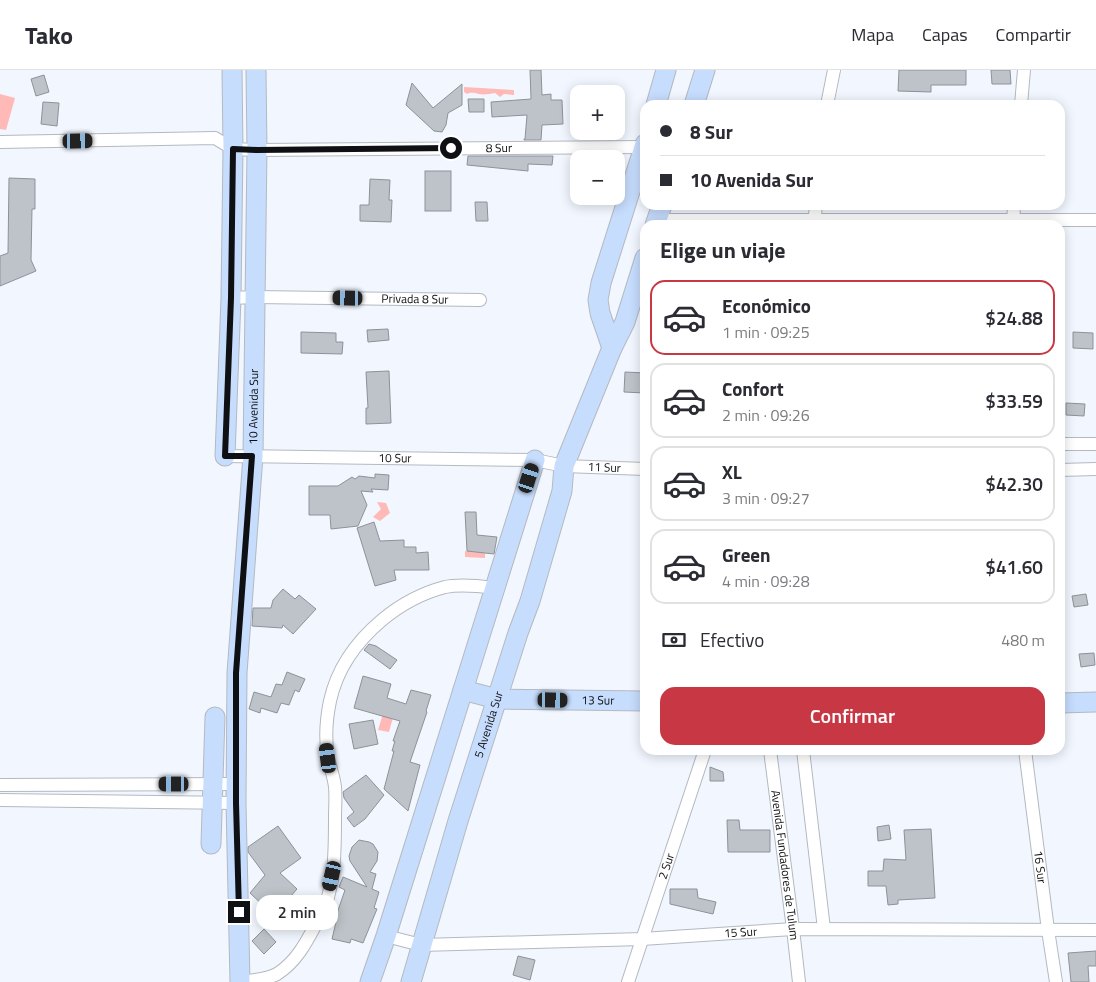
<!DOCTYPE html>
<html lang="es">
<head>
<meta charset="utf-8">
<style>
  body { margin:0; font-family:"Titillium Web",sans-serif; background:#f7f7f7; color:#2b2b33; height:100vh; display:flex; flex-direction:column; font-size:19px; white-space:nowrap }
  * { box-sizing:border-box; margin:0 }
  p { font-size:16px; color:#7c7c81 }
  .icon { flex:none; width:28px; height:28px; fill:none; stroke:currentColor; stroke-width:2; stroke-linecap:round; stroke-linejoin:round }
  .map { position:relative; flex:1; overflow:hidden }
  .details { position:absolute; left:640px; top:150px; width:425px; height:535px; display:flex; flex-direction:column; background:#fff; border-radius:15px; box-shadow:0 2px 12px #0003 }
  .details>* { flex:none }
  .top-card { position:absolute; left:640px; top:30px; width:425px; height:110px; border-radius:15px; box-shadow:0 2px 12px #0003; display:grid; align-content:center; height:110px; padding:0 20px; background:#fff }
  .fabs { position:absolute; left:570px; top:15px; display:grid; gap:10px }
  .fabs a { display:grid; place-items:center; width:55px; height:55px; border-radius:10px; background:#fff; box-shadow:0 2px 12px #0003; font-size:25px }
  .end { position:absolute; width:22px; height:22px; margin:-11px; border:6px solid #0f1013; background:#fff; box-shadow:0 0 0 2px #fff }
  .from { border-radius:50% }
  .bubble { position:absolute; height:35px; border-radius:15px; background:#fff; box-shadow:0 2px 12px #0003; font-size:16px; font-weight:600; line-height:35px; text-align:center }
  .car { position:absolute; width:15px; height:30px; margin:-15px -8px; border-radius:6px; box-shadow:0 0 4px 1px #0007; background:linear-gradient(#222 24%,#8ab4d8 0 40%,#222 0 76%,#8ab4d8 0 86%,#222 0) }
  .top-card b { display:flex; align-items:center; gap:18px; height:48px; font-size:19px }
  .top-card b+b { border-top:1px solid #e1e1e2 }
  .top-card i { width:12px; height:12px; background:#2b2b33 }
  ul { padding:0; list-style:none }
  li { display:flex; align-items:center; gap:15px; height:75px; margin:0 10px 8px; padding:0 10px; border:2px solid #e1e1e2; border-radius:15px }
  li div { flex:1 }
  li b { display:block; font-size:19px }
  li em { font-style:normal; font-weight:600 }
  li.current { border-color:#c83844 }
  li>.icon { width:45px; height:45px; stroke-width:1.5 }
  h2 { padding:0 20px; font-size:22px; line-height:60px }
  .pay { display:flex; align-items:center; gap:12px; height:55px; padding:0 20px; font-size:19px }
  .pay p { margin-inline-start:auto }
  .button { display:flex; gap:10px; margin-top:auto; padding:10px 20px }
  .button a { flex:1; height:58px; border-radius:15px; background:#c83844; color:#fff; font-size:20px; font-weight:600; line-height:58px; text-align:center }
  header { display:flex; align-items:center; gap:30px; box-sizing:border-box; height:70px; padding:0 25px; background:#fff; border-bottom:1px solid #e1e1e2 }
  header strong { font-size:24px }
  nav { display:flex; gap:28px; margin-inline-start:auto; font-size:18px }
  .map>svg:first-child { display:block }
</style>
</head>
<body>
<header>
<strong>Tako</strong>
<nav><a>Mapa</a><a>Capas</a><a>Compartir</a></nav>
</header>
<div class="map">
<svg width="1096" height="912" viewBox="0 0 1096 912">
  <rect width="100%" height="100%" fill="#f2f7ff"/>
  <g fill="#ffb9b7">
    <path d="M 464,17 L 514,20 L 514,25 L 504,24 L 500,27 L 495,23 C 490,24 484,25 479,24 C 474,23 472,22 467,24 L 464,22 Z"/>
    <polygon points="0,24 15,28 6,60 0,59"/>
    <polygon points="377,432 386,433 390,443 380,451 373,447 381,439"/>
    <polygon points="465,481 485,482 485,488 465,487"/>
    <polygon points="387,630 397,633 389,662 378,660"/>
  </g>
  <g fill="#bec3ca" stroke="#8d9299">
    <polygon points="530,0 541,0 542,25 551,24 551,30 562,30 563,54 542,55 541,70 524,70 524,69 525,69 527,45 492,47 491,32 531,29"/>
    <polygon points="899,0 966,0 966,15 931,15 931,22 898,21"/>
    <polygon points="991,0 1010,0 1011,14 992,14"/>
    <polygon points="44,5 49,22 36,26 31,9"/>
    <polygon points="412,13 433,38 462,14 462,35 448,43 446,55 442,62 434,61 406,35"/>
    <polygon points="468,29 484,29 484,42 469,42"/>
    <polygon points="43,32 59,33 57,56 41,54"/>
    <polygon points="468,86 553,86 552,95 528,94 528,101 467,95"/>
    <rect x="425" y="101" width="26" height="40"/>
    <polygon points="9,108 35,109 35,139 32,139 31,190 36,201 0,216 0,186 8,183"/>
    <polygon points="370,109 390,110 389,130 392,130 391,152 360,151 360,135 369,135"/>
    <polygon points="475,132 487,132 488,151 476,151"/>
    <polygon points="388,259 389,270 368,272 367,260"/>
    <polygon points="301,262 336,263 336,272 343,272 342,284 301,283"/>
    <polygon points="1073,262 1093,263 1093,279 1073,278"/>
    <polygon points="389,301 391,353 366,354 366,338 368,338 366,302"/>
    <polygon points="625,302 645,303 645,323 624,322"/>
    <polygon points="1066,333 1085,334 1084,346 1066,345"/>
    <polygon points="375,404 389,405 388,420 371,419 373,422 361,421 367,435 358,456 331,459 330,445 309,445 309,416 338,416 352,407 355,409 359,406 375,408"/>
    <polygon points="465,442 476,442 477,465 497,467 494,484 467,481"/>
    <polygon points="374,452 380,471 404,470 404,477 416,477 416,483 428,482 429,500 394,500 396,510 375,516 357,458"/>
    <polygon points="283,519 295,529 299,525 316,539 293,564 283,555 282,558 252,556 253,538 271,538 273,530"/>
    <polygon points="1086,524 1088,535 1074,537 1072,526"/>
    <polygon points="369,574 376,576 397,590 390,599 364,580"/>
    <polygon points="1094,583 1095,595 1081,597 1079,584"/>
    <polygon points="287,602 305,609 299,622 295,620 289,635 281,633 277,643 261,638 260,643 249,639 254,622 271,627 276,614 282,615"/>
    <polygon points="363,606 391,614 387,628 406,634 411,620 431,625 426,641 427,642 410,692 420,695 408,741 384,719 394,681 392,681 395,671 393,671 400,651 354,638"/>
    <polygon points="373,650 378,674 354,679 349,654"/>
    <polygon points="710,697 723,702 724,711 710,711"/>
    <polygon points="366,705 384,725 365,749 354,757 347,748 354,742 344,728 343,722"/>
    <polygon points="727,750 739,750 740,760 770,760 770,782 728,782"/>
    <polygon points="889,755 891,769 878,771 877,757"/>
    <polygon points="278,756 301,788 280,803 297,819 284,834 284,853 267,854 266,838 250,823 265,805 248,782 248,777"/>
    <polygon points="931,759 935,828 898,830 898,834 888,835 886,816 868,816 868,801 883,801 884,789 906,790 904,760"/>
    <polygon points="359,770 369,772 373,774 378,782 377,791 370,802 376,804 372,819 379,822 374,838 377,839 363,873 351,869 350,873 332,869 336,852 334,852 345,820 339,817 343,807 367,817 350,791 349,786 352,777"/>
    <polygon points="670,819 697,819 698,828 716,832 713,844 670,834"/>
    <polygon points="264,859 276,872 264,884 252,871"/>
    <polygon points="1096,881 1096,896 1088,896 1089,912 1071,912 1068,883"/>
    <polygon points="518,886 535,890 530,910 513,905"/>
  </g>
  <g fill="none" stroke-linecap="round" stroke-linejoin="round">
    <g stroke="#b4b9c0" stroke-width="14">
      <g id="street">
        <polyline points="827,35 834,0"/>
        <polyline points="1021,35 1024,0"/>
        <path id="s1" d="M 0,72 L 215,68 L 233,79 L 257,80 L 645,77"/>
        <polyline points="657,150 1096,150"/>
        <polyline points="814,155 816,135"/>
        <polyline points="1013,155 1014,135"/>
        <path id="s2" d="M 231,228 L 255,227 L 480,230"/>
        <polyline points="1060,374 1096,374"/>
        <path id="s3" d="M 225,386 L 535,390 L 564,396 L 645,399"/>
        <polyline points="1060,400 1096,399"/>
        <path id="s4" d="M 770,680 L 793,859 L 799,912"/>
        <polyline points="803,680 824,859"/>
        <path id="s5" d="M 1025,680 L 1048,860 L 1056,912"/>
        <polyline points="0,715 236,714"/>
        <polyline points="0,730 236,733"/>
        <path id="s6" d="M 386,866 L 421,875 L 642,869 L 793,859 L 1096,860"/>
        <path d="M 240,912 C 252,910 266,910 277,904 C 296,892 306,873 316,854 C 319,849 323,843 325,837 C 335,809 335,777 335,747 C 335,737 336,727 335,717 C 334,707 330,697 328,688 C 325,669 326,650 330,631 C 337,599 357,571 382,550 C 400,535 422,523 445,517 C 460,514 479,516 494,518"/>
        <path id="s7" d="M 628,912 L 705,680"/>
      </g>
    </g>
    <g stroke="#b4b9c0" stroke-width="21">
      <g id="secondary">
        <polyline points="656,35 666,0"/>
        <polyline points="694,35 705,0"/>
        <polyline points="655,155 662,135"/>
        <polyline points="612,278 600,243 598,230 601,213 645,74"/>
        <polyline points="225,386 231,228 233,79 232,0"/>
        <path id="s8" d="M 463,620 L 497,629 L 645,631"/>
        <polyline points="1060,633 1096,632"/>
        <polyline points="211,774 215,647"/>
        <path id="s9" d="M 240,912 L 236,733 L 237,603 L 253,386 L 257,80 L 256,0"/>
        <polyline points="370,912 386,866 535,390"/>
        <path id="s10" d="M 411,912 L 458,751 L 518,563 L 530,531 L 562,421 L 564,396 L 612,278 L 625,252 L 645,188"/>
      </g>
    </g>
    <use href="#street" stroke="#fff" stroke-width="12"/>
    <use href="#secondary" stroke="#c7ddfd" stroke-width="19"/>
  </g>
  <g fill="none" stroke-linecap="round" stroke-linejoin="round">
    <polyline stroke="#0f1013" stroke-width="6" points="239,842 236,733 236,603 252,386 225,386 231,228 233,79 257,80 451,78"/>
  </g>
  <g text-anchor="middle" stroke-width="4" stroke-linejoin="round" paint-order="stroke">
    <g font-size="12" fill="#0f1013" stroke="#f2f7ff">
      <text dy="4" stroke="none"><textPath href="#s1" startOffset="502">8 Sur</textPath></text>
      <text dy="4" stroke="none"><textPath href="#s2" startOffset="184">Privada 8 Sur</textPath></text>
      <text dy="4" stroke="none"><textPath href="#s9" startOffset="576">10 Avenida Sur</textPath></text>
      <text dy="4" stroke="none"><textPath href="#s3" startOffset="170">10 Sur</textPath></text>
      <text dy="4" stroke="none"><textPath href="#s3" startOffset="380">11 Sur</textPath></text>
      <text dy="4" stroke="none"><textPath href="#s8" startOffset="136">13 Sur</textPath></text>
      <text dy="4" stroke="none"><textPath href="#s10" startOffset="269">5 Avenida Sur</textPath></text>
      <text dy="4" stroke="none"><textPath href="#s7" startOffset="122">2 Sur</textPath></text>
      <text dy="4" stroke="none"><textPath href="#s4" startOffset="116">Avenida Fundadores de Tulum</textPath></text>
      <text dy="4" stroke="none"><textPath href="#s5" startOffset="118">16 Sur</textPath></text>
      <text dy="4" stroke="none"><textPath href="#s6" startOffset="356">15 Sur</textPath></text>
    </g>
  </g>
</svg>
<div class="fabs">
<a>+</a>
<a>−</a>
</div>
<i class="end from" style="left:451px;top:78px"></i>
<i class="end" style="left:239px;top:842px"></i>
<div class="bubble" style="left:256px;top:825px;width:82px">2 min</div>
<i class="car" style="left:78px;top:71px;rotate:89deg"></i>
<i class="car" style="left:348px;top:228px;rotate:271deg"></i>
<i class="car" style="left:529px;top:408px;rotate:18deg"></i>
<i class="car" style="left:553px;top:630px;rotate:91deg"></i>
<i class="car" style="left:328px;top:688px;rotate:353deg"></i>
<i class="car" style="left:174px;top:714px;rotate:270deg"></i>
<i class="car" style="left:332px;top:806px;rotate:193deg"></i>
<div class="top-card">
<b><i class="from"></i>8 Sur</b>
<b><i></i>10 Avenida Sur</b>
</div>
<section class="details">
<h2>Elige un viaje</h2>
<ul>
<li class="current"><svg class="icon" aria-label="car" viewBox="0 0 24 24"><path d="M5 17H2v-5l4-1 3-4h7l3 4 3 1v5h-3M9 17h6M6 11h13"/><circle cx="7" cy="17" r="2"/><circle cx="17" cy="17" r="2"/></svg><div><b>Económico</b><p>1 min · 09:25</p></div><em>$24.88</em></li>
<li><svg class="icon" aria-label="car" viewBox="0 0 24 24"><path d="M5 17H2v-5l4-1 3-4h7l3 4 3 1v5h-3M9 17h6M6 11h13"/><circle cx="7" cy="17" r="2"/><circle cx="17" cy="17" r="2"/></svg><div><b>Confort</b><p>2 min · 09:26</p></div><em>$33.59</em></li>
<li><svg class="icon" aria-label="car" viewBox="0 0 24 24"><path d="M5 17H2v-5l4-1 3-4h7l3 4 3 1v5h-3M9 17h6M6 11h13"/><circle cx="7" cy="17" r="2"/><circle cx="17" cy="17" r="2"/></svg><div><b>XL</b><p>3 min · 09:27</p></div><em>$42.30</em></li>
<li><svg class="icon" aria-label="car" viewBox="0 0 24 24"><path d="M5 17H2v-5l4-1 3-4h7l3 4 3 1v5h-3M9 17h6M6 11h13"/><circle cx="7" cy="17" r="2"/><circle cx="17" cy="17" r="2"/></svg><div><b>Green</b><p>4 min · 09:28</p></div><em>$41.60</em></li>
</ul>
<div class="pay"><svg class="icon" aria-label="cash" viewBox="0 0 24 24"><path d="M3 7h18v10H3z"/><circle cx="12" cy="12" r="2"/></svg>Efectivo<p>480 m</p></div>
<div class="button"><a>Confirmar</a></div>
</section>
</div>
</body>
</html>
